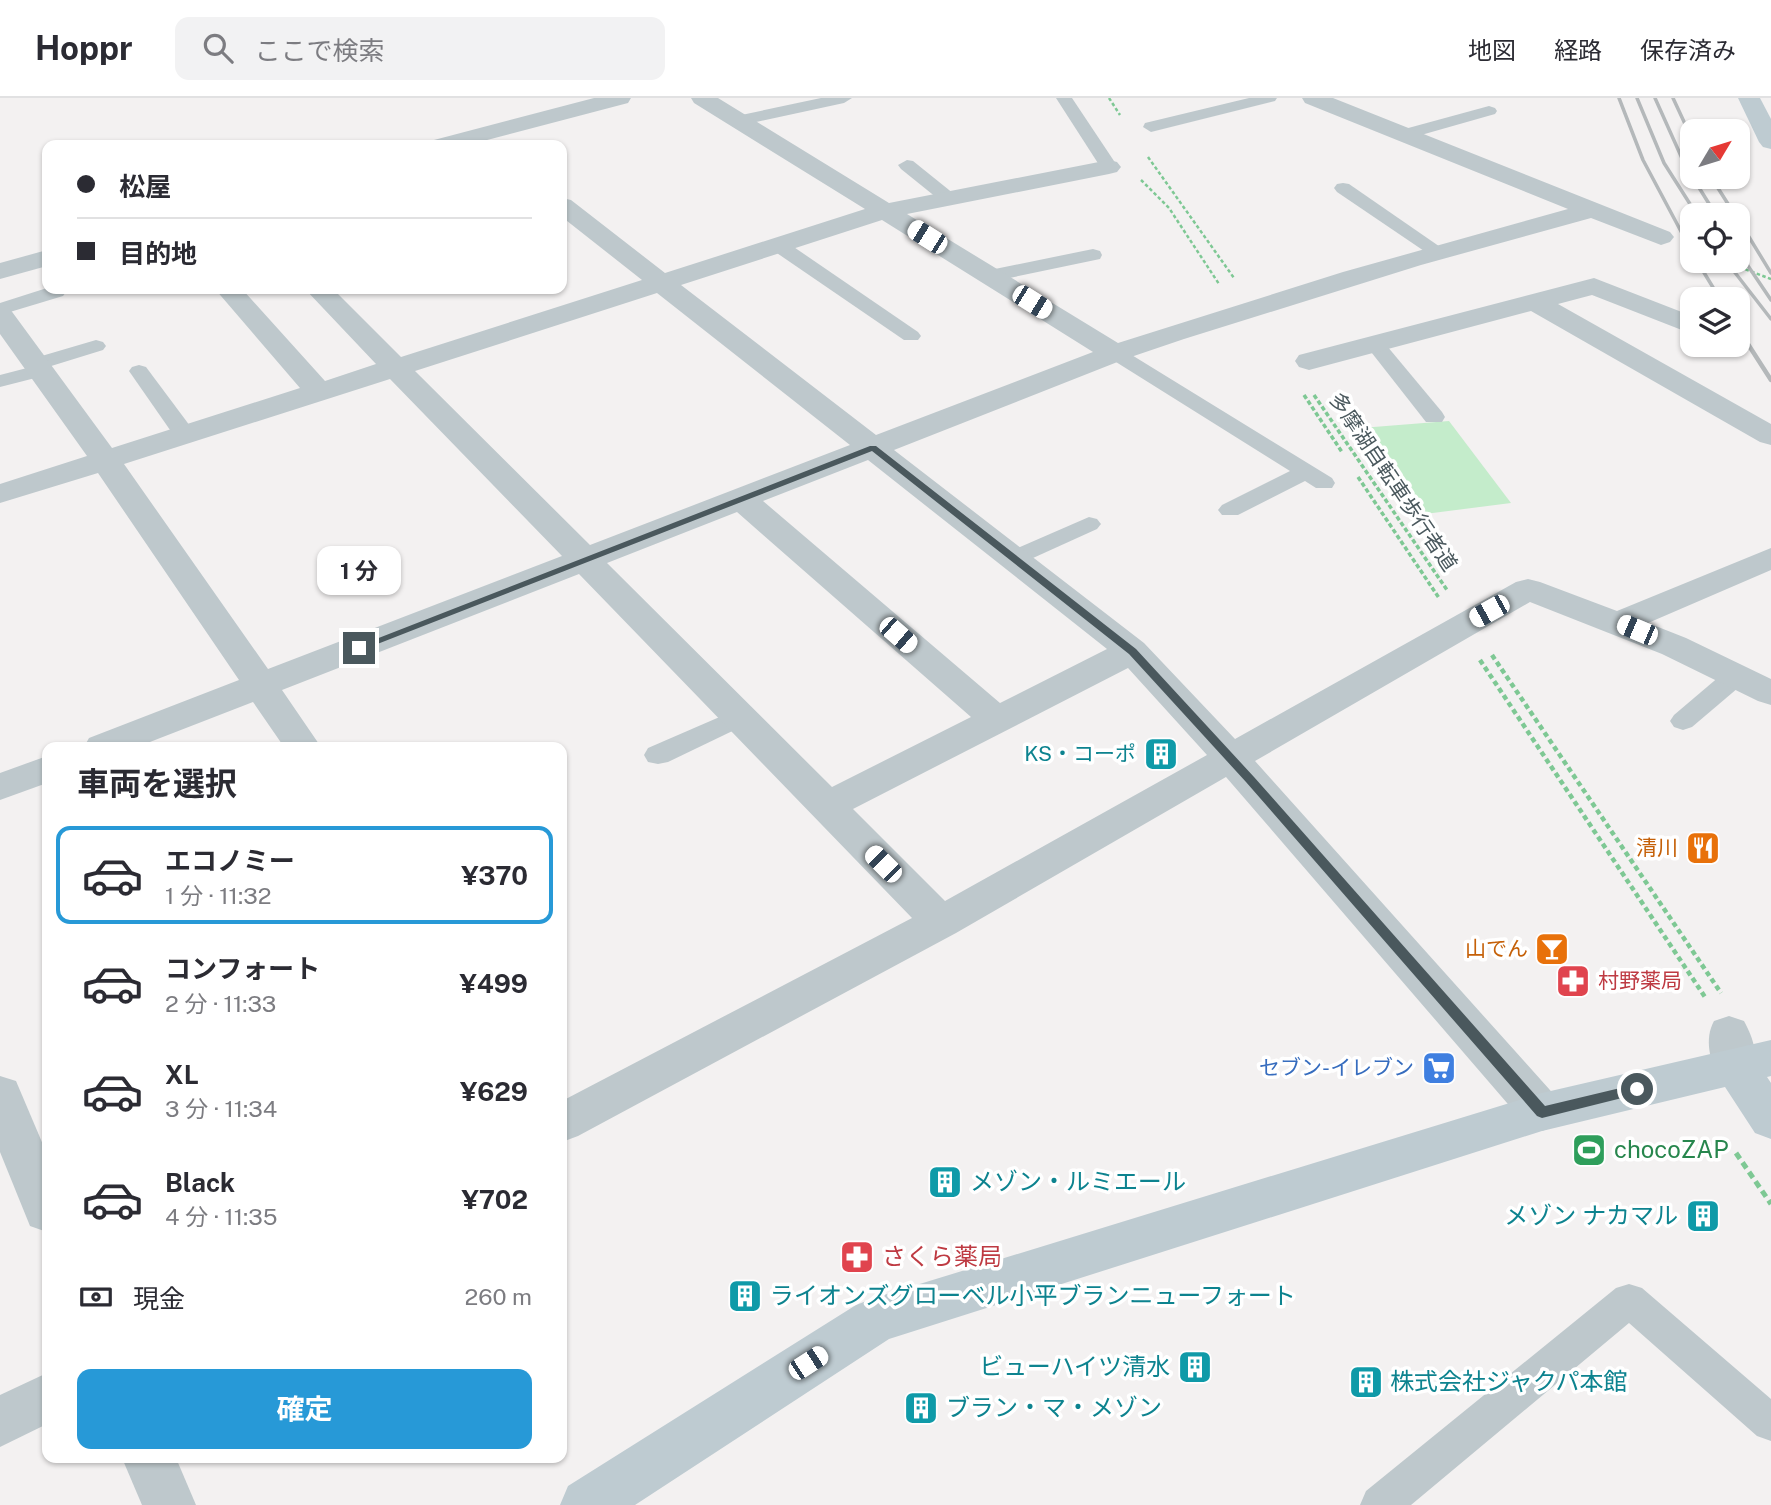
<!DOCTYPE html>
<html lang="ja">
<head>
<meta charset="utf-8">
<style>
  body { margin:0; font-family:"Public Sans","Noto Sans JP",sans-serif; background:#f2f2f3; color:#2b2b33; height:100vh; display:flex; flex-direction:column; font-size:26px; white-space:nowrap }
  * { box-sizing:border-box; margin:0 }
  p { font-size:23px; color:#7c7c81 }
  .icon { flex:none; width:38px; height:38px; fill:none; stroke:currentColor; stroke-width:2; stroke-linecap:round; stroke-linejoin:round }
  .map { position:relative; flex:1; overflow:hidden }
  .sheet { position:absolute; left:42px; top:644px; width:525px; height:721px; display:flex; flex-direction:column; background:#fff; border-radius:14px; box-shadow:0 2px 5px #0004 }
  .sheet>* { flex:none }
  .banner { position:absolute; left:42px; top:42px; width:525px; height:154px; border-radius:14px; box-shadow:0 2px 5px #0004; display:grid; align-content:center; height:154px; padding:0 35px; background:#fff }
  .needle { width:46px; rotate:52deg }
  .buttons { position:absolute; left:1680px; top:21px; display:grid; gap:14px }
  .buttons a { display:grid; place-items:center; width:70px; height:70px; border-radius:14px; background:#fff; box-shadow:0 2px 5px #0004; font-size:35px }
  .end { position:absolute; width:32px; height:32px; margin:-16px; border:9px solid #4a585d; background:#fff; box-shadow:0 0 0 4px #fff }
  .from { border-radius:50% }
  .bubble { position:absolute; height:49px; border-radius:14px; background:#fff; box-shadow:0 2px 5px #0004; font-size:23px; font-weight:700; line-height:49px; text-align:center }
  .car { position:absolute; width:21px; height:42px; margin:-21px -10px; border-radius:9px; box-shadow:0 0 5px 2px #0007; background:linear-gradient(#fff 24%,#345 0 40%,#fff 0 76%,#345 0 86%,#fff 0) }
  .banner b { display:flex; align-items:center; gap:24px; height:66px; font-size:26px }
  .banner b+b { border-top:2px solid #e1e1e2 }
  .banner i { width:18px; height:18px; background:#2b2b33 }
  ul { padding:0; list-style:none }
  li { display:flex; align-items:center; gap:21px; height:98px; margin:0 14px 10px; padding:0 21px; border:4px solid transparent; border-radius:14px }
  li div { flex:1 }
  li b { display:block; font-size:26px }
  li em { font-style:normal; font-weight:700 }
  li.current { border-color:#2799d7 }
  li>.icon { width:63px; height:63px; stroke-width:1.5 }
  h2 { padding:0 35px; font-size:32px; line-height:84px }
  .pay { display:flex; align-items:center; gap:18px; height:77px; padding:0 35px; font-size:26px }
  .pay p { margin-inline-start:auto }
  .primary-button { display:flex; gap:14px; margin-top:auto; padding:14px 35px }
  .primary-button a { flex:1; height:80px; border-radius:14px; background:#2799d7; color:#fff; font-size:28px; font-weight:700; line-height:80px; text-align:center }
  header { display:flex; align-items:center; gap:42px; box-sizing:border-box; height:98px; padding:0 35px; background:#fff; border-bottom:2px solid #e1e1e2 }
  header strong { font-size:33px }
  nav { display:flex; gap:38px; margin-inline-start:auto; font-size:24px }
  .search { width:490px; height:63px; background:#f2f2f3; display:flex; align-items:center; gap:18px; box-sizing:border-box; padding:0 24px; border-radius:14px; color:#7c7c81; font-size:26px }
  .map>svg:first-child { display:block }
</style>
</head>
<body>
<header>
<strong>Hoppr</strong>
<div class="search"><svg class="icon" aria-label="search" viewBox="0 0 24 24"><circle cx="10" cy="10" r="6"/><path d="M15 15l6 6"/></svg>ここで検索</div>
<nav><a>地図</a><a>経路</a><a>保存済み</a></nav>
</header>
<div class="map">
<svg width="1771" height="1407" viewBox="0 0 1771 1407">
  <rect width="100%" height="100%" fill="#f3f1f1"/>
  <polygon fill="#c4eccb" points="1449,323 1511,405 1417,417 1361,330"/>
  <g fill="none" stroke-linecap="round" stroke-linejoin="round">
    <g stroke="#7ec894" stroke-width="2.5" stroke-dasharray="3.5 2.5" stroke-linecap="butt">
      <polyline points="1109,0 1120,17"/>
      <polyline points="1148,59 1234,180"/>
      <polyline points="1141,82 1169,110 1219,186"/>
      <polyline points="1723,163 1771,181"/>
    </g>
    <g stroke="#7ec894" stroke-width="3.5" stroke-dasharray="4.5 2.5" stroke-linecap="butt">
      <polyline points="1304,297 1342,354"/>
      <polyline points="1314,297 1447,492"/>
      <polyline points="1358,379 1439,500"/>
    </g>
    <g stroke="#7ec894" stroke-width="4.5" stroke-dasharray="5 3.5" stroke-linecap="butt">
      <polyline points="1492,557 1721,895"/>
      <polyline points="1480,562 1705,899"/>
    </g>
    <polyline stroke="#7ec894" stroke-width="5" stroke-dasharray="7 4.5" stroke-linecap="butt" points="1736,1055 1771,1106"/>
    <g fill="#bec8cc" fill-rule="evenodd">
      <polygon points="821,0 852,0 844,5 738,28 730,23 732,19"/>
      <polygon points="1056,0 1072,0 1118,69 1115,73 1103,73"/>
      <polygon points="1249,0 1277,0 1275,3 1151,34 1143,29 1145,25"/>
      <polygon points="1489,8 1495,10 1497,13 1495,16 1407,41 1399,36 1401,32"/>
      <polygon points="907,62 913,63 954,96 957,100 954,104 942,104 901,71 898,67"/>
      <polygon points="1343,85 1349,86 1446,153 1437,159 1430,157 1337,94 1334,90 1337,86"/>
      <polygon points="778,141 785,143 918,234 921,238 918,242 904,242 771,151 769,147 771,143"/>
      <polygon points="1093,151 1100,153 1102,157 1100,161 990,184 980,178 990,172"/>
      <polygon points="47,190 64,191 66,194 63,198 0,217 0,205"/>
      <polygon points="1375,240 1382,242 1442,314 1445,319 1442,324 1426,324 1368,250 1365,246 1368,242"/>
      <polygon points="96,242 103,244 106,248 103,252 48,269 50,273 47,277 0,289 0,277 27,270 25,266 28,262"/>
      <polygon points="1115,249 1122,251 1332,380 1335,385 1332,390 1316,390 1305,383 1238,417 1222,417 1218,412 1222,407 1290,373 1108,259 1105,255 1108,251"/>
      <polygon points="139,267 146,269 193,332 196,337 193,342 177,342 129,273 132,269"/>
      <polygon points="1089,419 1097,421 1101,426 1097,431 1022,465 1014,467 1006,465 1002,460 1006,455"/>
      <polygon points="1736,570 1745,572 1749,578 1745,584 1692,629 1683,632 1674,629 1670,623 1674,617 1727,572"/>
      <polygon points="738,611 747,614 751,620 747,626 668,664 658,666 648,664 644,657 648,650"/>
      <polygon points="1629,1186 1642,1190 1771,1301 1771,1343 1757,1338 1629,1225 1411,1407 1360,1407 1366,1393 1616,1190"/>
    </g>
    <g fill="#bec8cc" fill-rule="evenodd">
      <polygon points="594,0 631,0 628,5 468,47 430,47 434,42"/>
      <path d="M 691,0 L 718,0 L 889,105 L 1109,62 L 1117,64 L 1121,69 L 1117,74 L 1109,76 L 907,116 L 1118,245 L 1343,174 L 1568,111 L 1305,5 L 1302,0 L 1333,0 L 1670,134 L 1674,139 L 1670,144 L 1661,147 L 1591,120 L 1421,167 L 1184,241 L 1125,261 L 894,352 L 1144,545 L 1235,641 L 1516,484 L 1528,481 L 1540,484 L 1617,513 L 1771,450 L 1771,472 L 1648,525 L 1686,540 L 1771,581 L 1771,607 L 1758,603 L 1662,556 L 1530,504 L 1255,663 L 1558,1001 L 1565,1014 L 1558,1027 L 1542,1033 L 1526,1027 L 1226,679 L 956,835 L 578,1038 L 562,1044 L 562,1003 L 912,820 L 579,476 L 282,592 L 321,649 L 284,649 L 253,604 L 137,649 L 84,649 L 89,640 L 239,582 L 98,375 L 0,405 L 0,386 L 87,358 L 0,236 L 0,209 L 10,211 L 112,350 L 300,290 L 215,191 L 242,191 L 325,283 L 376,266 L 305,191 L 333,191 L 401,259 L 642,182 L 562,119 L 562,100 L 571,102 L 665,175 L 865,111 L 694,5 ZM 882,122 L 1093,254 L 876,337 L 681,187 ZM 657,195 L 850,347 L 590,447 L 415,273 ZM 390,281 L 562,458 L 268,571 L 124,366 ZM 868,362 L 1107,551 L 1000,605 L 763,403 ZM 737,414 L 971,619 L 832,689 L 607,465 ZM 1128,570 L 1207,657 L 945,803 L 853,711 Z"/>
      <polygon points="47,152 47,168 0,181 0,165"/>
      <polygon points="1594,180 1692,218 1692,236 1592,197 1558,206 1771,326 1771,347 1760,344 1531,213 1309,272 1299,269 1295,263 1299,257"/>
      <polygon points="47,658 47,685 0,702 0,675"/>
      <path d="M 1729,918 L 1744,923 C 1754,941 1760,962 1751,981 L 1735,986 L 1719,981 C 1710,963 1704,941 1714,923 Z"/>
      <polygon points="0,978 16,983 47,1056 47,1134 30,1128 0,1054"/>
      <polygon points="47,1275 47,1326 0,1349 0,1297"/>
      <polygon points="122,1360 176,1360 196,1407 142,1407"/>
    </g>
    <g fill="#becbd1" fill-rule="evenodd">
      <polygon points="1738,0 1760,0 1771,21 1771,51 1763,49 1759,44"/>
      <polygon points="1771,942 1771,978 1767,979 1771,985 1771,1041 1755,1035 1725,989 1542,1033 889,1241 635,1407 560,1407 568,1388 856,1207 874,1200 1542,995"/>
    </g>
    <g stroke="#b4b8ba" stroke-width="3.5">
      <polyline points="1619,0 1643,62 1692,154"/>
      <polyline points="1637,0 1664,65 1697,117"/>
      <polyline points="1655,0 1685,67 1716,117"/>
      <polyline points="1673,0 1692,41"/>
      <polyline points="1711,79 1735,117"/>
      <polyline points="1738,121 1771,175"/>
      <polyline points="1738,153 1771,202"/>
      <polyline points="1697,163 1720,201"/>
      <polyline points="1726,163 1771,221"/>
      <polyline points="1738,231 1747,245"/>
    </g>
    <polyline stroke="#b4b8ba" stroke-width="4.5" points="1746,243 1771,282"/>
  </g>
  <polygon fill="#4a585d" points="870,348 876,348 1136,551 1254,679 1545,1008 1637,986 1644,991 1642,995 1542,1020 1537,1018 1246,684 1129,556 872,353 362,552 353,550"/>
  <defs>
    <g id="building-square" transform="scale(1.75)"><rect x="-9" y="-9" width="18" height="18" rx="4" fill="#0f9aa8" stroke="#fff"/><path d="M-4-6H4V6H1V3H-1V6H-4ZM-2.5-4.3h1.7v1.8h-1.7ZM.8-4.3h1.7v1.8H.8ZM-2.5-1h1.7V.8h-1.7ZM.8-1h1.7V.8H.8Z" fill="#fff"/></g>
    <g id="restaurant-square" transform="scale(1.75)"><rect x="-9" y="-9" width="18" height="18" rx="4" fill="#e8710a" stroke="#fff"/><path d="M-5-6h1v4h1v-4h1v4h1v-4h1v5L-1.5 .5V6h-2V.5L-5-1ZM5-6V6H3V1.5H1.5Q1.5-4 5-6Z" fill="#fff"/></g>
    <g id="bar-square" transform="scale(1.75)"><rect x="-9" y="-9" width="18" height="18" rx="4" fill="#e8710a" stroke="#fff"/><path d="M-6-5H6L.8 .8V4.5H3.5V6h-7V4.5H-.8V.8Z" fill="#fff"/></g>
    <g id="pharmacy-square" transform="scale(1.75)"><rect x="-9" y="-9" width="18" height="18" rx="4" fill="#e0444e" stroke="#fff"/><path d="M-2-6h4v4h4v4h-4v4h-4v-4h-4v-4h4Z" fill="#fff"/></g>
    <g id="supermarket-square" transform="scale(1.75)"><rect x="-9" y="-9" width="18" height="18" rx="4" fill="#3f7fe0" stroke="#fff"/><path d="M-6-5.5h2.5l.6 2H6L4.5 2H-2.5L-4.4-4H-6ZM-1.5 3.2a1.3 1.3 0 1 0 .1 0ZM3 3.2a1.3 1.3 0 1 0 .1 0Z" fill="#fff"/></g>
    <g id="stadium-square" transform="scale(1.75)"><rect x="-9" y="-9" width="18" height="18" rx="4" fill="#2e9e5b" stroke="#fff"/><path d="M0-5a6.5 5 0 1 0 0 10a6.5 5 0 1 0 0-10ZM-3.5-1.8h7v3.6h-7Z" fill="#fff"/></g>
  </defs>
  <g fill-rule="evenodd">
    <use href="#building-square" x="1161" y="656"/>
    <use href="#restaurant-square" x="1703" y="750"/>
    <use href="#bar-square" x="1552" y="851"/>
    <use href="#pharmacy-square" x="1573" y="883"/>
    <use href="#supermarket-square" x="1439" y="970"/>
    <use href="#stadium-square" x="1589" y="1052"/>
    <use href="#building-square" x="945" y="1084"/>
    <use href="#building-square" x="1703" y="1118"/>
    <use href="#pharmacy-square" x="857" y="1159"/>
    <use href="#building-square" x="745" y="1198"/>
    <use href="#building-square" x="1195" y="1269"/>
    <use href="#building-square" x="1366" y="1284"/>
    <use href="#building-square" x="921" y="1310"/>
  </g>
  <g text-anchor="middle" stroke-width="7" stroke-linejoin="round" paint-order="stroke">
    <g font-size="21" fill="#4a585d" stroke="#fff">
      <text transform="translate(1393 384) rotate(56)" y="7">多摩湖自転車歩行者道</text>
    </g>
    <g font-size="21" fill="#0d838f" stroke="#fff" text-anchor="end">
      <text x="1136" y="663">KS・コーポ</text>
    </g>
    <g font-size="21" fill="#c56008" stroke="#fff" text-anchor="end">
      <text x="1678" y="757">清川</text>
      <text x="1528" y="858">山でん</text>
    </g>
    <g font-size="21" fill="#be3a42" stroke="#fff" text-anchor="start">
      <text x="1598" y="890">村野薬局</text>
    </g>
    <g font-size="21" fill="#366cbe" stroke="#fff" text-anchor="end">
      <text x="1414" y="977">セブン-イレブン</text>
    </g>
    <g font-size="24" fill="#27864d" stroke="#fff" text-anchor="start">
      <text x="1614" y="1060">chocoZAP</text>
    </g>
    <g font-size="24" fill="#0d838f" stroke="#fff" text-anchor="start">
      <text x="970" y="1092">メゾン・ルミエール</text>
      <text x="1678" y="1126" text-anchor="end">メゾン ナカマル</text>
      <text x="770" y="1206">ライオンズグローベル小平ブランニューフォート</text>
      <text x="1170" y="1277" text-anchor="end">ビューハイツ清水</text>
      <text x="1390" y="1292">株式会社ジャクパ本館</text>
      <text x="946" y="1318">ブラン・マ・メゾン</text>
    </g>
    <g font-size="24" fill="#be3a42" stroke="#fff" text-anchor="start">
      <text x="882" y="1167">さくら薬局</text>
    </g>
  </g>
</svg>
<div class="buttons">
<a><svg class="needle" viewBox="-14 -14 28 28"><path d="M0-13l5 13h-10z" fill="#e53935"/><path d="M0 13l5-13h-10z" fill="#7c7c81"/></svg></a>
<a><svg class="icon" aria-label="locate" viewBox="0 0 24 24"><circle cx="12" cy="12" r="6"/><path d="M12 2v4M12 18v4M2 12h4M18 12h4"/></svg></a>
<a><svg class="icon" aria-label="layers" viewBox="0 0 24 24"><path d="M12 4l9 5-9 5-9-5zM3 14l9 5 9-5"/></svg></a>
</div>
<i class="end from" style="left:1637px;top:991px"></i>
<i class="end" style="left:359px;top:550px"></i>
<div class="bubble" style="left:317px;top:448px;width:84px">1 分</div>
<i class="car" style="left:927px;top:139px;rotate:302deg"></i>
<i class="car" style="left:1032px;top:204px;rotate:122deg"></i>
<i class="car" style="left:1489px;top:513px;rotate:241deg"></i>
<i class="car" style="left:1637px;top:532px;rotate:293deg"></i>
<i class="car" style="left:898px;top:537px;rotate:131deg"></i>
<i class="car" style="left:883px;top:766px;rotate:315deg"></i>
<i class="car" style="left:808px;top:1265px;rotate:57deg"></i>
<div class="banner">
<b><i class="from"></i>松屋</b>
<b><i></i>目的地</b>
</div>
<section class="sheet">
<h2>車両を選択</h2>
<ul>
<li class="current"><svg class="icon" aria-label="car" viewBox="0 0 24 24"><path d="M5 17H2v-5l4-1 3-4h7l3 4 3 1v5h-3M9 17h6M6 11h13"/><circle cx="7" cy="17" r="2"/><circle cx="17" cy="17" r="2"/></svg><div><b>エコノミー</b><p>1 分 · 11:32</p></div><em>¥370</em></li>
<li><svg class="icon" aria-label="car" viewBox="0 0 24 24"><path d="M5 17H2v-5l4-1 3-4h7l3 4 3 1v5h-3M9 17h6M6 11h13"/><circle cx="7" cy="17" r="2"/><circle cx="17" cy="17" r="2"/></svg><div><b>コンフォート</b><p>2 分 · 11:33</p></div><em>¥499</em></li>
<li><svg class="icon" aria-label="car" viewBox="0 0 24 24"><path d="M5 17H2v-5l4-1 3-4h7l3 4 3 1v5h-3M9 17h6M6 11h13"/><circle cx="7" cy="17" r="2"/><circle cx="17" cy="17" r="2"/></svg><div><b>XL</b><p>3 分 · 11:34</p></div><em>¥629</em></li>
<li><svg class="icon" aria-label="car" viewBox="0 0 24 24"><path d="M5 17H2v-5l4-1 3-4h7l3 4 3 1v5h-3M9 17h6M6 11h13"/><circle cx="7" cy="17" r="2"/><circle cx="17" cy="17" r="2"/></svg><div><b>Black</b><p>4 分 · 11:35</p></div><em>¥702</em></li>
</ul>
<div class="pay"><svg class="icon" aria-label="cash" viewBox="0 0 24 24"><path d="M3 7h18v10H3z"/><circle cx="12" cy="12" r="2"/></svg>現金<p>260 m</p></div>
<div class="primary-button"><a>確定</a></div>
</section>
</div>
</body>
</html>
